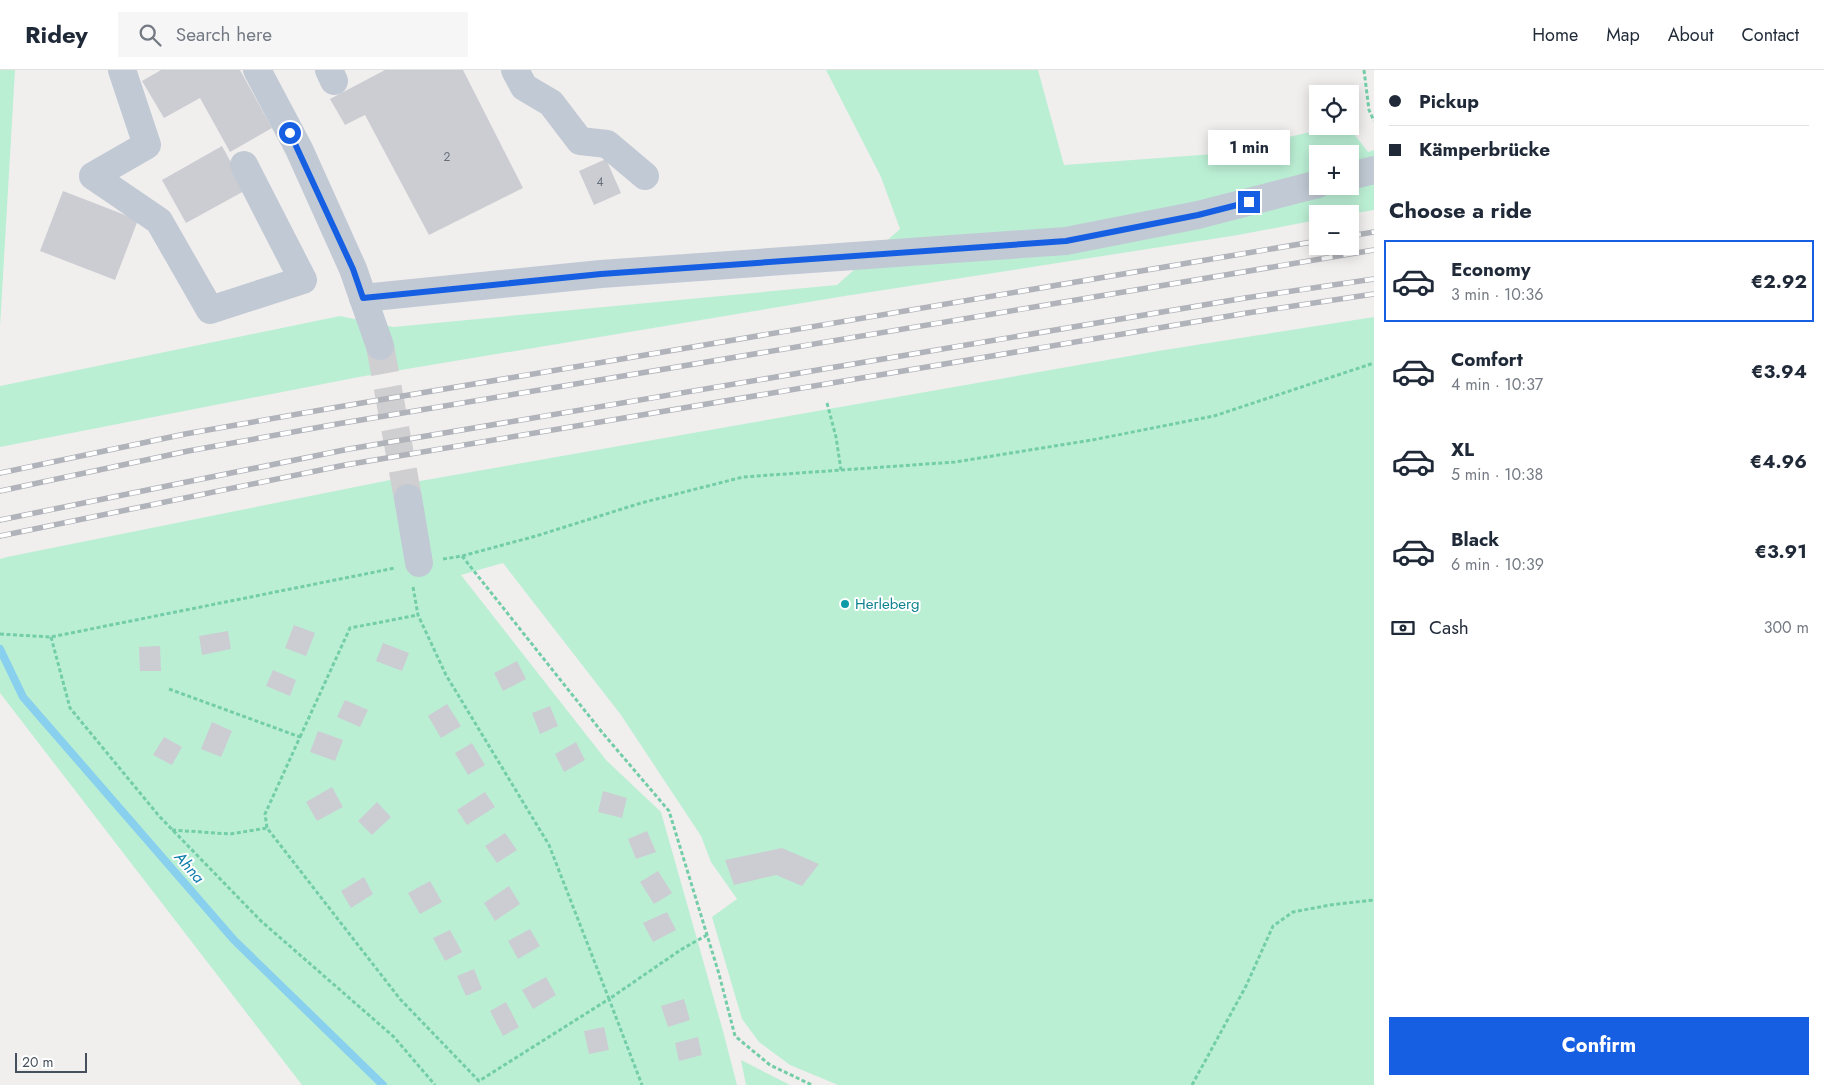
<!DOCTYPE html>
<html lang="en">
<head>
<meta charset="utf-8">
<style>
  body { margin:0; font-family:Jost,sans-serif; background:#f6f6f7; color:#1f2937; height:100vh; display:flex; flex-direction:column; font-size:19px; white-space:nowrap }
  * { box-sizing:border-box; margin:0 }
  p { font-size:16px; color:#747a83 }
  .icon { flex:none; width:28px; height:28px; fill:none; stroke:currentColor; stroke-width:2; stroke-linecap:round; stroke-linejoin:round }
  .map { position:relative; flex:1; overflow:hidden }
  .panel { display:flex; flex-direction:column; background:#fff; width:450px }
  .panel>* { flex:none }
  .guide { display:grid; align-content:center; height:110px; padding:0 15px; background:#fff }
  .controls { position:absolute; left:1309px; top:15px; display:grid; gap:10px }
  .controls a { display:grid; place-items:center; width:50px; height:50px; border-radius:0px; background:#fff; box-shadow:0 2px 12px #0003; font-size:25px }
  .scale { position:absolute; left:15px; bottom:12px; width:72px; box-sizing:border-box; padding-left:5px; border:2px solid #46505c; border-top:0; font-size:14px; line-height:18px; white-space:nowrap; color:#46505c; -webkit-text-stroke:4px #fff; paint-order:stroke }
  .end { position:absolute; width:22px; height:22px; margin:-11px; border:6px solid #165fe2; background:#fff; box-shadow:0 0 0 2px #fff }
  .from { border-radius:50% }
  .bubble { position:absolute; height:35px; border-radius:0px; background:#fff; box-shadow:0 2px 12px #0003; font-size:16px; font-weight:700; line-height:35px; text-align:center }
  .guide b { display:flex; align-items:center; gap:18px; height:48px; font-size:19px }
  .guide b+b { border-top:1px solid #e0e1e3 }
  .guide i { width:12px; height:12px; background:#1f2937 }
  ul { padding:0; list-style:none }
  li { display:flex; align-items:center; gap:15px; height:82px; margin:0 10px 8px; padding:0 5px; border:2px solid transparent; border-radius:0px }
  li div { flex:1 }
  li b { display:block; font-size:19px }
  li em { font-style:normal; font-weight:700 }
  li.active { border-color:#165fe2 }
  li>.icon { width:45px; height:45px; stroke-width:1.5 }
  h2 { padding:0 15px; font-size:22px; line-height:60px }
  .pay { display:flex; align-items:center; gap:12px; height:55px; padding:0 15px; font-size:19px }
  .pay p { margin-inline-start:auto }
  .button { display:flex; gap:10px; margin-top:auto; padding:10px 15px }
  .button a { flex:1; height:58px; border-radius:0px; background:#165fe2; color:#fff; font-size:20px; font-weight:700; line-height:58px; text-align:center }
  header { display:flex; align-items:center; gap:30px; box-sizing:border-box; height:70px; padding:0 25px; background:#fff; border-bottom:1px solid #e0e1e3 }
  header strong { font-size:24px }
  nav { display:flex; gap:28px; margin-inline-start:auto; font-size:18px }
  .search { width:350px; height:45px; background:#f6f6f7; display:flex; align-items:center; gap:12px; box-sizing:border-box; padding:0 18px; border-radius:0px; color:#747a83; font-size:19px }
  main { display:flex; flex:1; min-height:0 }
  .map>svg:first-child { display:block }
</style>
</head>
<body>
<header>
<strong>Ridey</strong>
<div class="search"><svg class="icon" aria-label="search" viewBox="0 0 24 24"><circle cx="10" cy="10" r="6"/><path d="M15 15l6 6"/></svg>Search here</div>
<nav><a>Home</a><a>Map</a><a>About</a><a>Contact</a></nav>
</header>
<main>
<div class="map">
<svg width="1374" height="1015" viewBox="0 0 1374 1015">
  <rect width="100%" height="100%" fill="#f1eeee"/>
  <g fill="#bbefd4" fill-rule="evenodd">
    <polygon points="0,0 15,0 0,257"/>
    <path d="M 826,0 L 1038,0 L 1064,95 L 1214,84 L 1337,56 L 1348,56 L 1368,82 L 1374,80 L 1374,140 L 1350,144 L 1318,144 L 1317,150 L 1238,165 L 845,226 L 359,307 L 0,377 L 0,316 L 340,246 L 393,257 L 837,215 L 900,159 L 881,107 ZM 1318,84 L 1350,84 L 1350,116 L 1318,116 Z"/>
    <polygon points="1374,247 1374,1015 838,1015 790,995 759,972 742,949 712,847 737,829 711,792 701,766 621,645 503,493 461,505 606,690 661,742 723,961 737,1015 302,1015 0,623 0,489 7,487 390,410 420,411 1158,281"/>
    <polygon points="741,990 790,1015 746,1015"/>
  </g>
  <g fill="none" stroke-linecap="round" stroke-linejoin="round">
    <polyline stroke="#88d0ed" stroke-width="8" points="0,579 23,627 234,870 383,1015"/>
  </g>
  <g fill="#cbcdd3">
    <polygon points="161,0 240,0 272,58 230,82 200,28 164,48 142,11"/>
    <polygon points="385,0 463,0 523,118 429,165 365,45 345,55 330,29"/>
    <polygon points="222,76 246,120 186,153 162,110"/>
    <polygon points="606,89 621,123 594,135 579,101"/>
    <polygon points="63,121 138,150 115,210 40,181"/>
    <polygon points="294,555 315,563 306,586 285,578"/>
    <polygon points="228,561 231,579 202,585 199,566"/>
    <polygon points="383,573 409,583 402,601 376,591"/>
    <polygon points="160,576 161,601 140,601 139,577"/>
    <polygon points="517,591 526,609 503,621 494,603"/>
    <polygon points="273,600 296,610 290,626 266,616"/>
    <polygon points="345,630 368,640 360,657 337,647"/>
    <polygon points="447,634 461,656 441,668 428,646"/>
    <polygon points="550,636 558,656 540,664 532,643"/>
    <polygon points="212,652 232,661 221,687 201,679"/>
    <polygon points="318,661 343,670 335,691 310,682"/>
    <polygon points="164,667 182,677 172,695 153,685"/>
    <polygon points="576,672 585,690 564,702 555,684"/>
    <polygon points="472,673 485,695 468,705 455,683"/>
    <polygon points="332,717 343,737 317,751 306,732"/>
    <polygon points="603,721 627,728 622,748 598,742"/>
    <polygon points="485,722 495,737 467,755 457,740"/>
    <polygon points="377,732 391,747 372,765 358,751"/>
    <polygon points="647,761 656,782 636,789 628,769"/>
    <polygon points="505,763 517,780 497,793 485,776"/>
    <polygon points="782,778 819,794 802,816 776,805 734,815 725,790"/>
    <polygon points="658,801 672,823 654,834 640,812"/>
    <polygon points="364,807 373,824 351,838 341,821"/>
    <polygon points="430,811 442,832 420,844 408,823"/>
    <polygon points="509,816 520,834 495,851 484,833"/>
    <polygon points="667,842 676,860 653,872 643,853"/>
    <polygon points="530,859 540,876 518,889 508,871"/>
    <polygon points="450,860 462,882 445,891 433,868"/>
    <polygon points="474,899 482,919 466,926 457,906"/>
    <polygon points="546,907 556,925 533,939 522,920"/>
    <polygon points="684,929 690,950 668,957 661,936"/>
    <polygon points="506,932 519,957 503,966 490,941"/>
    <polygon points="604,957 609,980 589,984 584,961"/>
    <polygon points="698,967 702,985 679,991 675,973"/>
  </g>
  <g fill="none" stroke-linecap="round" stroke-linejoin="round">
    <polyline stroke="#cfced1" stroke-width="28" stroke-dasharray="28 14" stroke-linecap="butt" points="380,276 408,428"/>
    <g stroke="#73cea8" stroke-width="3" stroke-dasharray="4 2.5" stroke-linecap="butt">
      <polyline points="1364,0 1369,40 1374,51"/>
      <polyline points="827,333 836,367 841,400"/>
      <polyline points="462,486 601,661 669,741 719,904 735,966 770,995 812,1015"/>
      <polyline points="443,489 462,486 536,466 641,433 743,407 955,392 1092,370 1214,346 1374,293"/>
      <polyline points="413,517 418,545 446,605 549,775 609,929 682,879 707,865"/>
      <polyline points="0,564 51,567 395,498"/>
      <polyline points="51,567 70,638 159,746 261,851 394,967 435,1015"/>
      <polyline points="169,619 300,667 265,744 267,758"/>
      <polyline points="300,667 350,558 418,545"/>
      <polyline points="172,760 230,764 267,758 400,929 479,1011 609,929 642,1015"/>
      <polyline points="1192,1015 1246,916 1273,856 1293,842 1330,835 1374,830"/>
    </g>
    <g stroke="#c1c9d4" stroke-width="28">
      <polyline points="122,0 147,75 93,106 159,151 210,240 303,210 244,95"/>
      <polyline points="257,0 299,79 353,199 380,276"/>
      <polyline points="329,0 334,11"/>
      <polyline points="515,0 524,17 551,33 580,71 607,74 645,106"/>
      <polyline points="1350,106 1374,100"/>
      <polyline points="363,228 601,204 1066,171 1198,145 1318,114"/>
      <polyline points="408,428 419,493"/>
    </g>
    <g stroke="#b0b3b9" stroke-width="5.5">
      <g id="rail">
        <polyline points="1350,166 1374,162"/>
        <polyline points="0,403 185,364 338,337 1318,171"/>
        <polyline points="0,421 188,381 337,354 1374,180"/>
        <polyline points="0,450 349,379 1245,228 1374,209"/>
        <polyline points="0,466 345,395 1247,243 1374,224"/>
      </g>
    </g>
    <use href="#rail" stroke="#fff" stroke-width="4" stroke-dasharray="11" stroke-linecap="butt"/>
  </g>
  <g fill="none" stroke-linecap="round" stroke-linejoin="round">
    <polyline stroke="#165fe2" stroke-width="6" points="290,63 353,199 363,228 601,204 1066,171 1198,145 1249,132"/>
  </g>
  <circle fill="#0f9aa8" stroke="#fff" stroke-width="2" cx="845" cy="534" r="5"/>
  <g text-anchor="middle" stroke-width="4" stroke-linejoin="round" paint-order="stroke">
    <g font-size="12" fill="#676f7a">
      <text x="447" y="91">2</text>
      <text x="600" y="116">4</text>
    </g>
    <g font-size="15" fill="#0d838f" stroke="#fff" text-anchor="start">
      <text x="855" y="539">Herleberg</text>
    </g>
    <g font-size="16" font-style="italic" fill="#0a7cab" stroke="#fff">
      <text transform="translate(190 797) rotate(49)" y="6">Ahna</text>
    </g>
  </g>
</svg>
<div class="controls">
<a><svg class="icon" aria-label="locate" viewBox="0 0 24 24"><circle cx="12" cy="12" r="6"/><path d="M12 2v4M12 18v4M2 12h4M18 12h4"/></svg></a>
<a>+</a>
<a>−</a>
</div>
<div class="scale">20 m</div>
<i class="end from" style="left:290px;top:63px"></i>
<i class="end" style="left:1249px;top:132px"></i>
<div class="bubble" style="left:1208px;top:60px;width:82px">1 min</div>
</div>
<section class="panel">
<div class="guide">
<b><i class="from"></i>Pickup</b>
<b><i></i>Kämperbrücke</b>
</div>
<h2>Choose a ride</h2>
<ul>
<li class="active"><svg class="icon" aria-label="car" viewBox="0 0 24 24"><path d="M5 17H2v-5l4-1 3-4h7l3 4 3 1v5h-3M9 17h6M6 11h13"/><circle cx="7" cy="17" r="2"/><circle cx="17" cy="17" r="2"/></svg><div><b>Economy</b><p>3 min · 10:36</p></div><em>€2.92</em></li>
<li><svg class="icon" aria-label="car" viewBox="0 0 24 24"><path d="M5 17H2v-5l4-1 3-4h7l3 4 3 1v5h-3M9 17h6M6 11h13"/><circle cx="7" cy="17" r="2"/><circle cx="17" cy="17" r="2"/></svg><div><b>Comfort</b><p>4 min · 10:37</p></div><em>€3.94</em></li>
<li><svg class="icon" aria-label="car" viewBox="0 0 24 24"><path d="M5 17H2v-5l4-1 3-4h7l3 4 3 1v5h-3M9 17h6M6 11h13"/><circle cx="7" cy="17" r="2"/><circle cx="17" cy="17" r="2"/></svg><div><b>XL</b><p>5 min · 10:38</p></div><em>€4.96</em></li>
<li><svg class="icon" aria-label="car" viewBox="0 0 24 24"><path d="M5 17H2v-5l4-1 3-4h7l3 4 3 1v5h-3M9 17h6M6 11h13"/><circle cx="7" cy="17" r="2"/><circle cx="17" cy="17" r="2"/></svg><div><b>Black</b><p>6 min · 10:39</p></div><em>€3.91</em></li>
</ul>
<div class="pay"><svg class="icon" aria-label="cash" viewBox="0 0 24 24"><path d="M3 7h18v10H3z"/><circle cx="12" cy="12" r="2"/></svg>Cash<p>300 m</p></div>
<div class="button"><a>Confirm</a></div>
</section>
</main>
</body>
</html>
